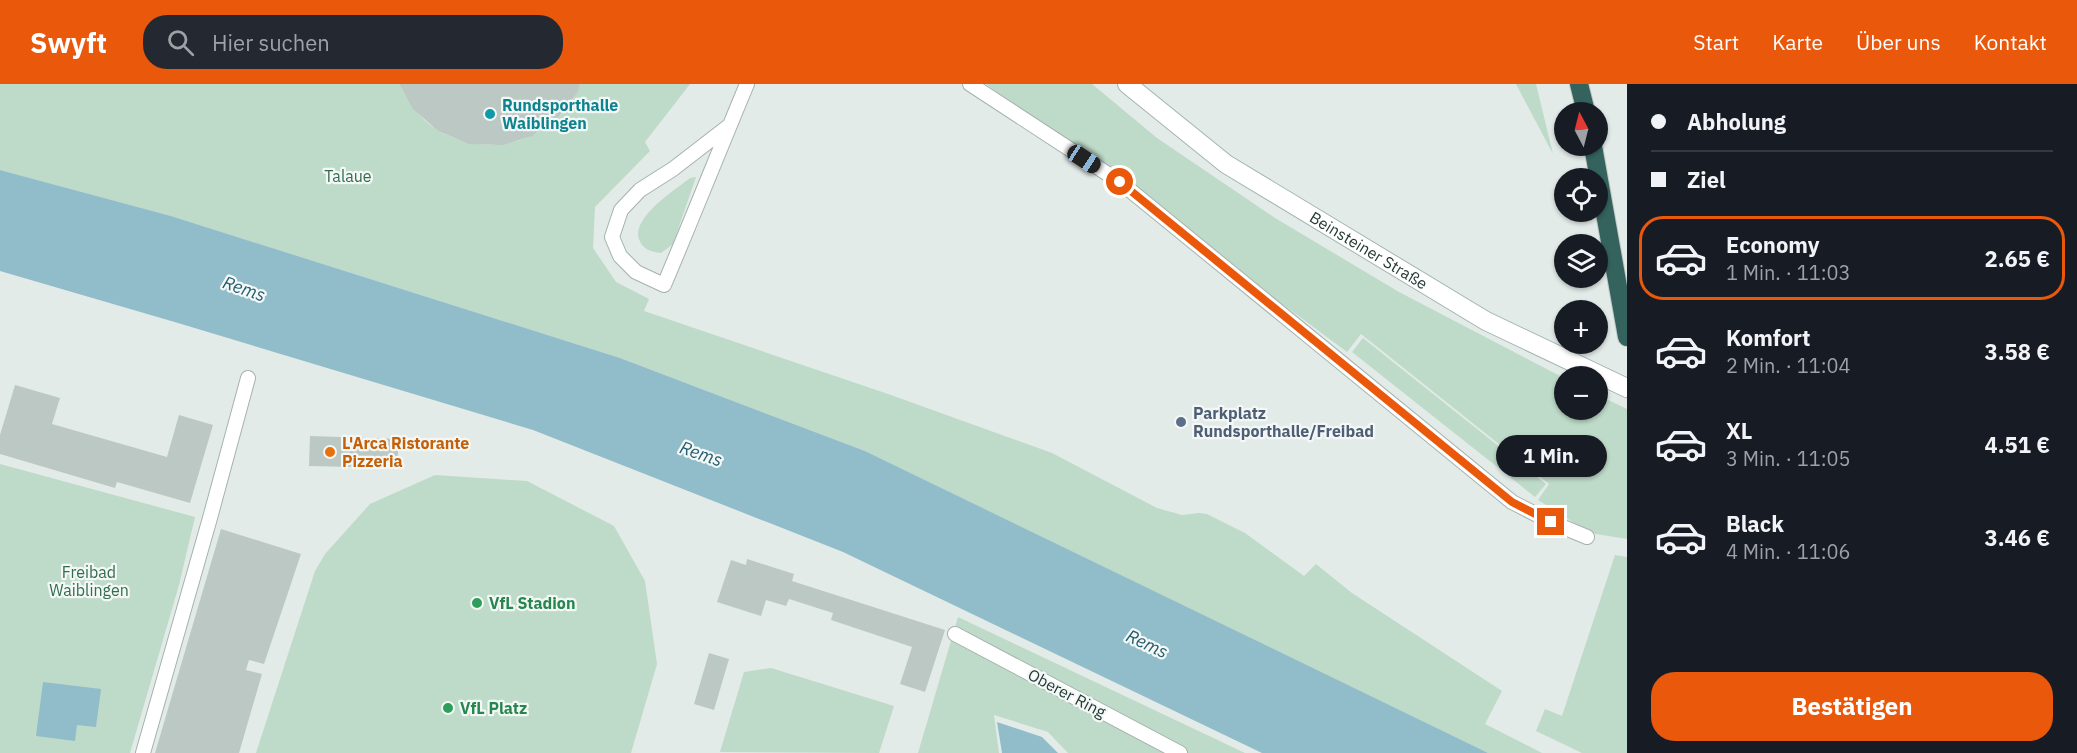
<!DOCTYPE html>
<html lang="de">
<head>
<meta charset="utf-8">
<style>
  body { margin:0; font-family:"IBM Plex Sans",sans-serif; background:#242831; color:#f1f3f6; height:100vh; display:flex; flex-direction:column; font-size:22px; white-space:nowrap }
  * { box-sizing:border-box; margin:0 }
  p { font-size:20px; color:#9ea1a6 }
  .icon { flex:none; width:33px; height:33px; fill:none; stroke:currentColor; stroke-width:2; stroke-linecap:round; stroke-linejoin:round }
  .map { position:relative; flex:1; overflow:hidden }
  .details { display:flex; flex-direction:column; background:#171b24; width:450px }
  .details>* { flex:none }
  .hud { display:grid; align-content:center; height:132px; padding:0 24px; background:#171b24 }
  .needle { width:39px; rotate:353deg }
  .buttons { position:absolute; left:1554px; top:18px; display:grid; gap:12px }
  .buttons a { display:grid; place-items:center; width:54px; height:54px; border-radius:50%; background:#171b24; box-shadow:0 2px 4px #0004; font-size:30px }
  .end { position:absolute; width:27px; height:27px; margin:-14px; border:8px solid #ea580c; background:#fff; box-shadow:0 0 0 3px #fff }
  .from { border-radius:50% }
  .bubble { position:absolute; height:42px; border-radius:21px; background:#171b24; box-shadow:0 2px 4px #0004; font-size:20px; font-weight:700; line-height:42px; text-align:center }
  .car { position:absolute; width:18px; height:36px; margin:-18px -9px; border-radius:8px; box-shadow:0 0 4px 2px #0007; background:linear-gradient(#222 24%,#8ab4d8 0 40%,#222 0 76%,#8ab4d8 0 86%,#222 0) }
  .hud b { display:flex; align-items:center; gap:21px; height:57px; font-size:22px }
  .hud b+b { border-top:2px solid #363941 }
  .hud i { width:15px; height:15px; background:#f1f3f6 }
  ul { padding:0; list-style:none }
  li { display:flex; align-items:center; gap:18px; height:84px; margin:0 12px 9px; padding:0 12px; border:3px solid transparent; border-radius:24px }
  li div { flex:1 }
  li b { display:block; font-size:22px }
  li em { font-style:normal; font-weight:700 }
  li.on { border-color:#ea580c }
  li>.icon { width:54px; height:54px; stroke-width:1.5 }
  .button { display:flex; gap:12px; margin-top:auto; padding:12px 24px }
  .button a { flex:1; height:69px; border-radius:24px; background:#ea580c; color:#fff; font-size:24px; font-weight:700; line-height:69px; text-align:center }
  header { display:flex; align-items:center; gap:36px; box-sizing:border-box; height:84px; padding:0 30px; background:#ea580c; color:#fff }
  header strong { font-size:28px }
  nav { display:flex; gap:33px; margin-inline-start:auto; font-size:21px }
  .search { width:420px; height:54px; background:#242831; display:flex; align-items:center; gap:15px; box-sizing:border-box; padding:0 21px; border-radius:24px; color:#9ea1a6; font-size:22px }
  main { display:flex; flex:1; min-height:0 }
  .map>svg:first-child { display:block }
</style>
</head>
<body>
<header>
<strong>Swyft</strong>
<div class="search"><svg class="icon" aria-label="search" viewBox="0 0 24 24"><circle cx="10" cy="10" r="6"/><path d="M15 15l6 6"/></svg>Hier suchen</div>
<nav><a>Start</a><a>Karte</a><a>Über uns</a><a>Kontakt</a></nav>
</header>
<main>
<div class="map">
<svg width="1627" height="669" viewBox="0 0 1627 669">
  <rect width="100%" height="100%" fill="#e3ebe8"/>
  <g fill="#bedac8">
    <path d="M 0,0 L 399,0 C 409,19 419,34 437,46 C 442,50 448,51 454,54 C 501,73 562,51 580,0 L 690,0 L 645,58 L 650,67 L 595,123 L 593,164 L 616,198 L 649,215 L 644,227 L 888,310 L 1052,369 L 1157,424 L 1182,431 L 1199,429 L 1207,430 L 1245,449 L 1304,492 L 1316,480 L 1352,509 L 1502,607 L 1485,640 L 1542,669 L 1488,669 L 1475,664 L 865,367 L 620,274 L 171,132 L 0,86 Z"/>
    <polygon points="986,0 1092,0 1157,54 1275,134 1399,208 1564,294 1564,326 1598,326 1598,311 1627,325 1627,455 1590,449 1538,416 1549,400 1361,250 1347,268"/>
    <polygon points="1516,0 1536,0 1553,70"/>
    <path d="M 696,93 L 673,160 L 661,169 C 651,168 642,165 639,155 C 632,133 675,106 690,94 Z"/>
    <polygon points="1363,254 1546,400 1535,413 1352,268"/>
    <polygon points="0,380 195,433 179,501 130,669 0,669"/>
    <polygon points="435,391 527,397 614,442 645,497 657,580 631,669 256,669 315,487 325,470 370,420"/>
    <polygon points="1615,471 1627,473 1627,669 1582,669 1536,647 1545,625 1562,632"/>
    <polygon points="958,533 1245,669 1068,669 1048,648 994,631 999,669 918,669"/>
    <polygon points="771,584 894,622 879,669 720,668 744,588"/>
  </g>
  <g fill="#91bdca">
    <polygon points="0,86 171,132 620,274 865,367 1488,669 1262,669 843,468 533,346 178,239 0,187"/>
    <polygon points="43,598 101,605 96,643 77,641 75,657 36,652"/>
    <polygon points="997,638 1042,653 1058,669 1002,669"/>
  </g>
  <g fill="#bbc8c4">
    <polygon points="399,0 580,0 577,9 558,34 532,52 503,61 469,60 438,47 413,25"/>
    <polygon points="15,301 60,314 52,340 167,373 179,331 213,341 190,419 117,398 115,404 0,370 0,351"/>
    <polygon points="310,352 398,355 398,384 309,382"/>
    <polygon points="221,445 301,470 264,580 249,576 246,586 262,590 239,669 155,669"/>
    <polygon points="747,475 794,490 792,497 945,546 925,608 900,600 912,563 831,536 833,529 789,515 786,522 766,516 761,532 717,518 731,476 746,481"/>
    <polygon points="709,569 729,575 714,626 694,620"/>
  </g>
  <g fill="none" stroke-linecap="round" stroke-linejoin="round">
    <g stroke="#a6b2af" stroke-width="16">
      <g id="lane">
        <polyline points="970,0 1120,98 1512,418 1551,438 1587,453"/>
        <path d="M 730,41 L 673,85 L 640,106 L 621,126 L 612,153 L 620,172 L 636,188 L 664,201 C 692,135 719,67 747,0"/>
        <polyline points="955,550 1180,669"/>
        <polyline points="143,669 210,434 248,294"/>
      </g>
    </g>
    <g stroke="#a3b5b0" stroke-width="20">
      <g id="secondary">
        <path id="s1" d="M 1127,0 L 1226,80 L 1486,237 L 1627,304"/>
      </g>
    </g>
    <g stroke="#c2c8c7" stroke-width="20">
      <g id="highway">
        <polyline points="1579,0 1586,28"/>
        <polyline points="1593,62 1627,253"/>
      </g>
    </g>
    <use href="#lane" stroke="#fff" stroke-width="14"/>
    <use href="#secondary" stroke="#fff" stroke-width="18"/>
    <use href="#highway" stroke="#34635d" stroke-width="18"/>
  </g>
  <g fill="none" stroke-linecap="round" stroke-linejoin="round">
    <polyline stroke="#ea580c" stroke-width="8" points="1120,98 1512,418 1551,438"/>
  </g>
  <circle fill="#0f9aa8" stroke="#f3f8f6" stroke-width="2" cx="490" cy="30" r="6"/>
  <circle fill="#5c6f8a" stroke="#f3f8f6" stroke-width="2" cx="1181" cy="338" r="6"/>
  <circle fill="#e8710a" stroke="#f3f8f6" stroke-width="2" cx="330" cy="368" r="6"/>
  <g fill="#2e9e5b" stroke="#f3f8f6" stroke-width="2">
    <circle cx="477" cy="519" r="6"/>
    <circle cx="448" cy="624" r="6"/>
  </g>
  <g text-anchor="middle" stroke-width="4.5" stroke-linejoin="round" paint-order="stroke">
    <g font-size="16" font-weight="bold" fill="#0d838f" stroke="#f3f8f6" text-anchor="start">
      <text x="502" y="27">Rundsporthalle<tspan x="502" dy="18">Waiblingen</tspan></text>
    </g>
    <g font-size="16" fill="#336c4e" stroke="#f3f8f6">
      <text x="348" y="98">Talaue</text>
      <text x="89" y="494">Freibad<tspan x="89" dy="18">Waiblingen</tspan></text>
    </g>
    <g font-size="16" fill="#253a36" stroke="#f3f8f6">
      <text dy="6" stroke="none"><textPath href="#s1" startOffset="294">Beinsteiner Straße</textPath></text>
      <text transform="translate(1067 609) rotate(28)" y="6">Oberer Ring</text>
    </g>
    <g font-size="16" font-weight="bold" fill="#4e5e75" stroke="#f3f8f6" text-anchor="start">
      <text x="1193" y="335">Parkplatz<tspan x="1193" dy="18">Rundsporthalle/Freibad</tspan></text>
    </g>
    <g font-size="16" font-weight="bold" fill="#c56008" stroke="#f3f8f6" text-anchor="start">
      <text x="342" y="365">L'Arca Ristorante<tspan x="342" dy="18">Pizzeria</tspan></text>
    </g>
    <g font-size="16" font-weight="bold" fill="#27864d" stroke="#f3f8f6" text-anchor="start">
      <text x="489" y="525">VfL Stadion</text>
      <text x="460" y="630">VfL Platz</text>
    </g>
    <g font-size="18" font-style="italic" fill="#255d6f" stroke="#f3f8f6">
      <text transform="translate(244 205) rotate(19)" y="6">Rems</text>
      <text transform="translate(701 370) rotate(19)" y="6">Rems</text>
      <text transform="translate(1147 560) rotate(25)" y="6">Rems</text>
    </g>
  </g>
</svg>
<div class="buttons">
<a><svg class="needle" viewBox="-14 -14 28 28"><path d="M0-13l5 13h-10z" fill="#e53935"/><path d="M0 13l5-13h-10z" fill="#9ea1a6"/></svg></a>
<a><svg class="icon" aria-label="locate" viewBox="0 0 24 24"><circle cx="12" cy="12" r="6"/><path d="M12 2v4M12 18v4M2 12h4M18 12h4"/></svg></a>
<a><svg class="icon" aria-label="layers" viewBox="0 0 24 24"><path d="M12 4l9 5-9 5-9-5zM3 14l9 5 9-5"/></svg></a>
<a>+</a>
<a>−</a>
</div>
<i class="end from" style="left:1120px;top:98px"></i>
<i class="end" style="left:1551px;top:438px"></i>
<div class="bubble" style="left:1496px;top:351px;width:111px">1 Min.</div>
<i class="car" style="left:1084px;top:75px;rotate:123deg"></i>
</div>
<section class="details">
<div class="hud">
<b><i class="from"></i>Abholung</b>
<b><i></i>Ziel</b>
</div>
<ul>
<li class="on"><svg class="icon" aria-label="car" viewBox="0 0 24 24"><path d="M5 17H2v-5l4-1 3-4h7l3 4 3 1v5h-3M9 17h6M6 11h13"/><circle cx="7" cy="17" r="2"/><circle cx="17" cy="17" r="2"/></svg><div><b>Economy</b><p>1 Min. · 11:03</p></div><em>2.65 €</em></li>
<li><svg class="icon" aria-label="car" viewBox="0 0 24 24"><path d="M5 17H2v-5l4-1 3-4h7l3 4 3 1v5h-3M9 17h6M6 11h13"/><circle cx="7" cy="17" r="2"/><circle cx="17" cy="17" r="2"/></svg><div><b>Komfort</b><p>2 Min. · 11:04</p></div><em>3.58 €</em></li>
<li><svg class="icon" aria-label="car" viewBox="0 0 24 24"><path d="M5 17H2v-5l4-1 3-4h7l3 4 3 1v5h-3M9 17h6M6 11h13"/><circle cx="7" cy="17" r="2"/><circle cx="17" cy="17" r="2"/></svg><div><b>XL</b><p>3 Min. · 11:05</p></div><em>4.51 €</em></li>
<li><svg class="icon" aria-label="car" viewBox="0 0 24 24"><path d="M5 17H2v-5l4-1 3-4h7l3 4 3 1v5h-3M9 17h6M6 11h13"/><circle cx="7" cy="17" r="2"/><circle cx="17" cy="17" r="2"/></svg><div><b>Black</b><p>4 Min. · 11:06</p></div><em>3.46 €</em></li>
</ul>
<div class="button"><a>Bestätigen</a></div>
</section>
</main>
</body>
</html>
